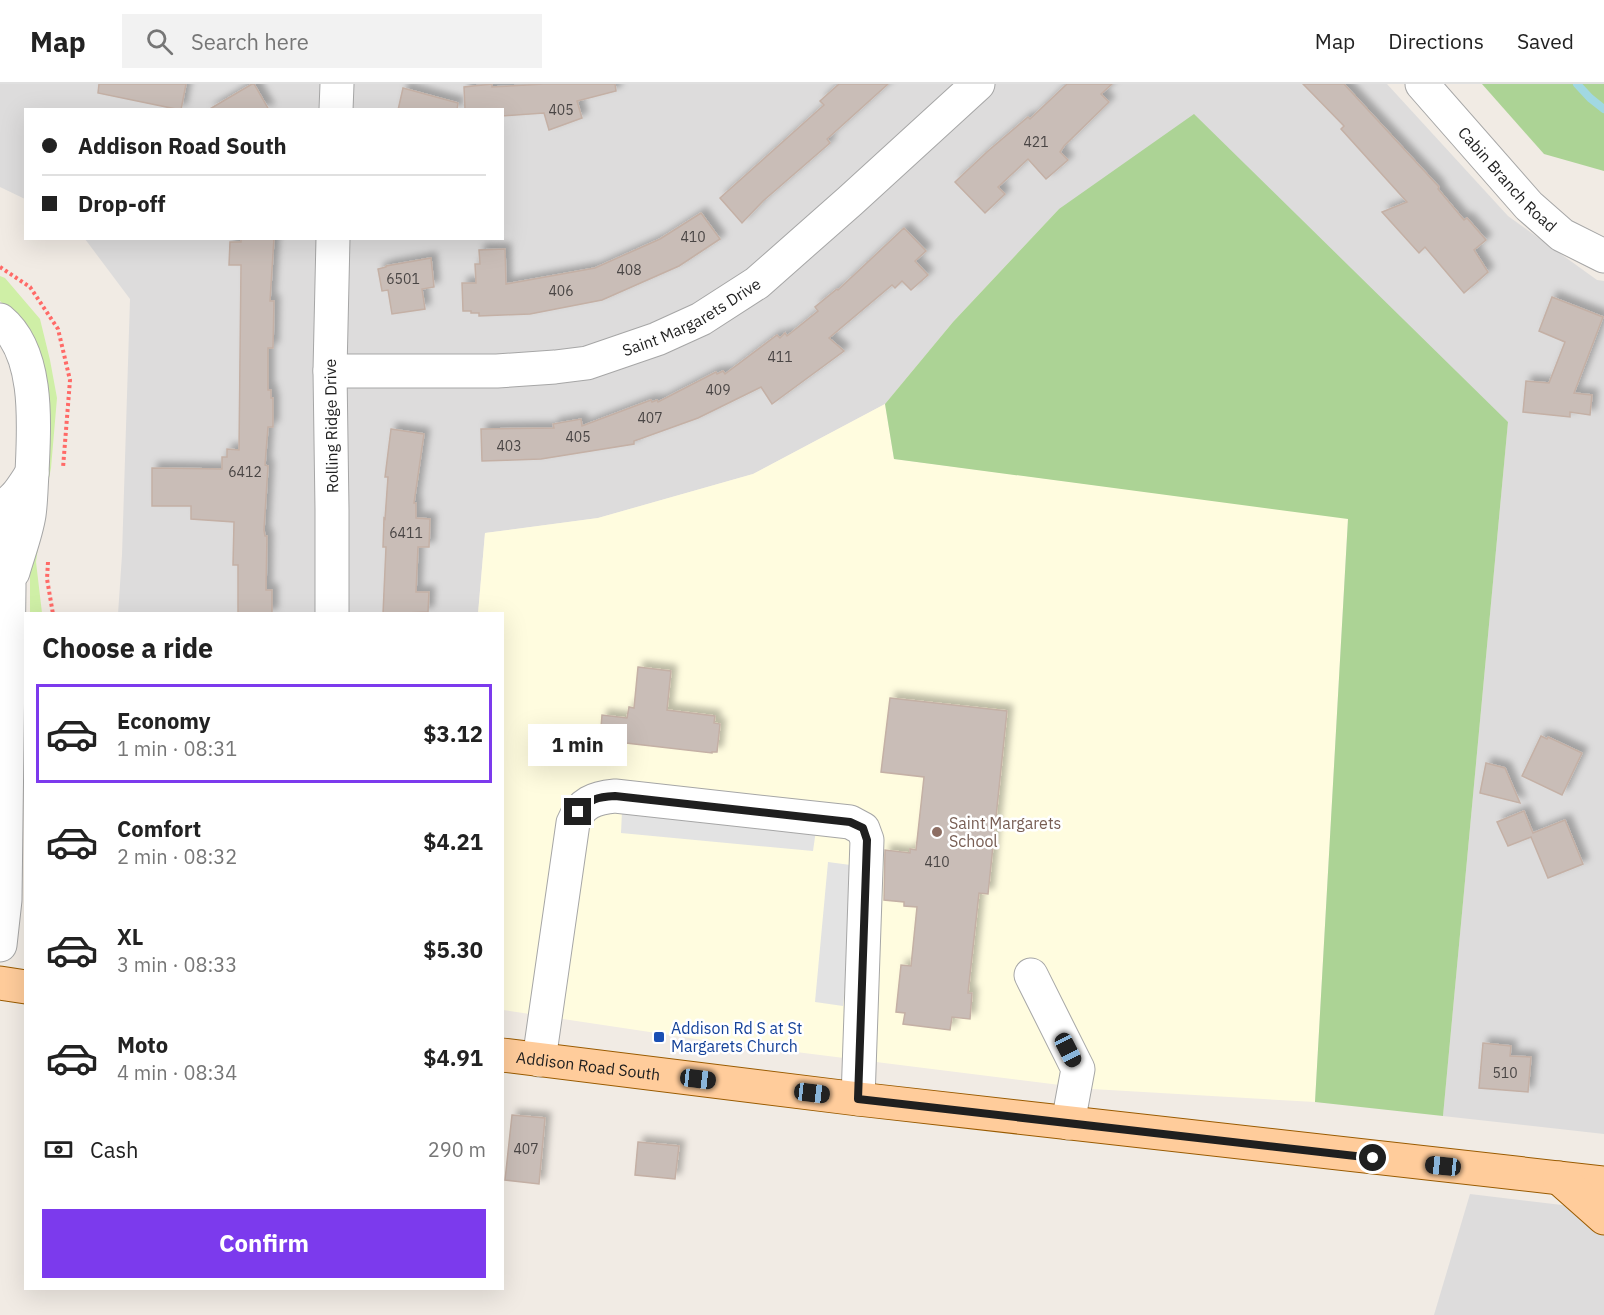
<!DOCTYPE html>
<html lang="en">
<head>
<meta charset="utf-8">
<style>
  body { margin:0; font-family:"IBM Plex Sans",sans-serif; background:#f2f2f2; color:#222; height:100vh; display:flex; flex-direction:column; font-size:22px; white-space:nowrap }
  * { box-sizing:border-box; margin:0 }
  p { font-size:20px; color:#767676 }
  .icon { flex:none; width:33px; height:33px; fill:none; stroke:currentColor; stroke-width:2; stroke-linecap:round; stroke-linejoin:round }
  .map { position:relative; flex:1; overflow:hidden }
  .drawer { position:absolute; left:24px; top:528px; width:480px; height:678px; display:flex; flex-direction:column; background:#fff; border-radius:0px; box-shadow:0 6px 24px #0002 }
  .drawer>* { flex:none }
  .top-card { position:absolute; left:24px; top:24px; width:480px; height:132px; border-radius:0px; box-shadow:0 6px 24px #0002; display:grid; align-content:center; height:132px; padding:0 18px; background:#fff }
  .end { position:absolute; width:27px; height:27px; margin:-14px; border:8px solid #1f1f1f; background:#fff; box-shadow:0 0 0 3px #fff }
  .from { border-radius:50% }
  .bubble { position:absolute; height:42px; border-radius:0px; background:#fff; box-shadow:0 6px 24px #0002; font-size:20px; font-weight:700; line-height:42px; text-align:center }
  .car { position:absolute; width:18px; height:36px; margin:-18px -9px; border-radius:8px; box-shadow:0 0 4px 2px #0007; background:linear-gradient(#222 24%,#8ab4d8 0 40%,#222 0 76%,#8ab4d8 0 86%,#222 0) }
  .top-card b { display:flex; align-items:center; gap:21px; height:57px; font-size:22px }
  .top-card b+b { border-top:2px solid #e0e0e0 }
  .top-card i { width:15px; height:15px; background:#222 }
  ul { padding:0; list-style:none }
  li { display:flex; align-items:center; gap:18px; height:99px; margin:0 12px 9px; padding:0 6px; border:3px solid transparent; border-radius:0px }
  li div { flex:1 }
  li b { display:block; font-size:22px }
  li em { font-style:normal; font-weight:700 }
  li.on { border-color:#7c3aed }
  li>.icon { width:54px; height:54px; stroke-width:1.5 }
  h2 { padding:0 18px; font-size:27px; line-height:72px }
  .pay { display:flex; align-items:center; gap:15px; height:66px; padding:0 18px; font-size:22px }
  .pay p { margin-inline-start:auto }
  .cta { display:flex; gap:12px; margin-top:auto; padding:12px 18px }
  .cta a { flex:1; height:69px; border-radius:0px; background:#7c3aed; color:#fff; font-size:24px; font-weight:700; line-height:69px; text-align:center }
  header { display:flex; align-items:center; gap:36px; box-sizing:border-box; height:84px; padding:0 30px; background:#fff; border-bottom:2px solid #e0e0e0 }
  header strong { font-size:28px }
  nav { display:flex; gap:33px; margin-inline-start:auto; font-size:21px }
  .search { width:420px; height:54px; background:#f2f2f2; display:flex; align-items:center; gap:15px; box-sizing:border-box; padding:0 21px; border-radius:0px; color:#767676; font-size:22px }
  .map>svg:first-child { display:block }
</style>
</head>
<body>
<header>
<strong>Map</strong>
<div class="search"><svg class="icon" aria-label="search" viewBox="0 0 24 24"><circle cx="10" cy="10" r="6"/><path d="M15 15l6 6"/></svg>Search here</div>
<nav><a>Map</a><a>Directions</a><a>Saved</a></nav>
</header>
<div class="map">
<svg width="1604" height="1231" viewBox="0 0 1604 1231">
  <defs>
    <filter id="shadow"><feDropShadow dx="5.5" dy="-5.5" stdDeviation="3" flood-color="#0004"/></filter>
  </defs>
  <rect width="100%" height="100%" fill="#f1ebe4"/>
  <g fill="#dddcdc">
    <polygon points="0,0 1387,0 1508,132 1597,196 1604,197 1604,1050 1443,1032 1508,338 1059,125 953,238 885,320 753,390 598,434 485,449 478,529 118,530 122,471 130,215 85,155 502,154 502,26 26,26 25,115 0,103"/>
    <polygon points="1470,1110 1604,1126 1604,1231 1434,1231"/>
  </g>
  <polygon fill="#fffcdf" points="885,320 894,375 1348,434 1315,1018 1092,1005 723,959 503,926 502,530 478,530 485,449 598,434 753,390"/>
  <polygon fill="#cfefa6" points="0,192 5,194 40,235 50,276 57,314 51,384 44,421 36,478 42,529 30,529 30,454 20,237 0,217"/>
  <g fill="#acd395">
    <polygon points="1482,0 1604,0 1604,87 1544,70"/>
    <polygon points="1194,30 1508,338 1443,1032 1315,1018 1348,435 894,375 885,320 953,238 1059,125"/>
  </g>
  <g fill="#e3e3e3">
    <polygon points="622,727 816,746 813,767 621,749"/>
    <polygon points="828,778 858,782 843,922 815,918"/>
  </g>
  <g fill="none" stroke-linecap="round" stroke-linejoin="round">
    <polyline stroke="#a1d8e2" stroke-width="8" points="1577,0 1590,14 1604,25"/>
  </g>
  <g fill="#c9bdb7" stroke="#c4b0a5" stroke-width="1.5" filter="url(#shadow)">
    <polygon points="99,0 186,0 181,26 98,9"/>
    <polygon points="252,0 254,0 269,26 208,26"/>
    <polygon points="492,0 492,3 543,0 615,0 616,7 577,17 582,34 549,46 544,29 502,32 502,26 465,26 464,3"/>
    <polygon points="839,0 888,0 827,55 830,59 763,117 742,139 720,114 824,21 820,17"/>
    <polygon points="1067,0 1112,0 1101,10 1109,18 1064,62 1060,68 1068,76 1046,95 1028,75 998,103 1005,110 985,129 955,98 988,67 1028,33 1030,35"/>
    <polygon points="1303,0 1344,0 1439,103 1438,105 1464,136 1467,134 1486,156 1474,166 1488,188 1464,209 1425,163 1419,169 1382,128 1407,118 1341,45 1344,42"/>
    <polygon points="403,4 458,19 457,26 398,26"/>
    <polygon points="701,129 720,155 679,182 602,216 530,230 479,232 479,229 471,229 471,227 463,227 462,199 476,199 475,180 480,180 479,166 505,165 506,200 595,184 660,155"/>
    <polygon points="904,144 926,167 915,177 928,191 911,206 902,197 895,204 892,201 829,254 844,267 772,320 761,303 698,334 634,357 634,360 541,375 482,377 481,345 554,344 553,340 581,335 582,342 651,316 652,318 657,316 658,318 716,288 717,290 723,287 725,290 777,251 780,254 785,249 787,252 818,227 815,223 837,205 838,206"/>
    <polygon points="241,154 274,154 270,217 274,217 273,264 268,264 268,306 271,306 271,314 273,314 273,343 268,343 265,381 268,382 264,446 265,452 267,452 266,506 272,506 272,530 238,530 238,481 233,481 234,438 191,435 191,422 152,422 152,384 222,385 222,373 227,373 227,365 239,366 241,181 229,181 230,158 241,158"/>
    <polygon points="431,174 434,203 422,205 425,225 392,230 388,206 382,207 378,185 386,183 386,182"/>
    <polygon points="1552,213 1603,233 1574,309 1592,311 1590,331 1570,328 1570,333 1523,328 1526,297 1549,299 1565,258 1539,247"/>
    <polygon points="391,345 424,350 414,419 416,419 416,434 430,435 429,463 418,463 416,508 429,508 428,528 383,530 386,463 383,463 384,434 385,435 388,393 385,393"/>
    <polygon points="638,583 671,587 667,626 715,632 714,639 720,640 717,668 712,668 712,669 600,656 602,631 627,634 629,623 634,624"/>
    <polygon points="890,614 1007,627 988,810 979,809 968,909 972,909 970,935 952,933 950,946 903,940 905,929 896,928 901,881 911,882 917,823 904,822 904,818 884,816 885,766 910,769 910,765 916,766 924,693 881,688"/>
    <polygon points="1541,652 1547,655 1548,653 1582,669 1562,711 1522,692"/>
    <polygon points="1486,679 1505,684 1520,719 1480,709"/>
    <polygon points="1524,727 1533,749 1565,736 1583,780 1548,794 1531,753 1508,762 1497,738"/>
    <polygon points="1483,959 1511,962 1510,972 1531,973 1528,1008 1479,1004"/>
    <polygon points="512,1031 545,1034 539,1100 505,1096"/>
    <polygon points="638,1058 679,1062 675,1095 635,1091"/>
  </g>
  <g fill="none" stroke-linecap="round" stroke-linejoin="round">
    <g stroke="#a6a6a6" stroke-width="35">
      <g id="minor">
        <path id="s1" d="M 1422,0 L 1529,122 L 1562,151 L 1604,172"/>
        <polyline points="336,26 337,0"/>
        <path d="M 0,236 C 40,269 34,342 32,389 C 31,403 31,417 29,431 C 26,450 18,470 13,488"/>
        <path id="s2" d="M 330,287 L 497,287 L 555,283 L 587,279 L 657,255 L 701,235 L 757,199 L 850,117 L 978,0"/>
        <path d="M 0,423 C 16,417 23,402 32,389"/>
        <polyline points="0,447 8,465 9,502 5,816 0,861"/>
        <polyline points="332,530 332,426 330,287 333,154"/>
        <polyline points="1031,891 1078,985 1068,1039"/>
        <path d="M 539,976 L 573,739 C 581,719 594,714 615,712 L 850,738 L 863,745 L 867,756 L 858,1015"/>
      </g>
    </g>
    <g stroke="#9a5b00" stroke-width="35">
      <g id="major">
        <polyline points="0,899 26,903"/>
        <path id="s3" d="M 502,971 L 858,1015 L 1604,1099"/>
        <polyline points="1559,1094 1604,1134"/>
      </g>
    </g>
    <g stroke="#ff6a67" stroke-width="4" stroke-dasharray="3 3" stroke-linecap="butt">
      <polyline points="0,183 30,203 58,245 70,296 63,384"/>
      <polyline points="48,478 47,495 53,530"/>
    </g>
    <use href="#minor" stroke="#fff" stroke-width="33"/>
    <use href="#major" stroke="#ffcc9b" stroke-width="33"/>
  </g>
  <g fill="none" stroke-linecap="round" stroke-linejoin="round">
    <path stroke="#1f1f1f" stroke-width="8" d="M 578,728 C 591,715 596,713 615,712 L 850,738 L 863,744 L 867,756 L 858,1015 L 1373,1074"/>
  </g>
  <circle fill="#8d6e63" stroke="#fff" stroke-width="2" cx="937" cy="748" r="6"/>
  <rect fill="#1a4fb4" stroke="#fff" stroke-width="2" x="653" y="947" width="12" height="12" rx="3"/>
  <g text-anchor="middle" stroke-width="5" stroke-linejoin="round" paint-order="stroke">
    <g font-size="14" fill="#4a4645">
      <text x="561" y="31">405</text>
      <text x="1036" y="63">421</text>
      <text x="693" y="158">410</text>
      <text x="629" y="191">408</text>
      <text x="403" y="200">6501</text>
      <text x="561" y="212">406</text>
      <text x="780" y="278">411</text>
      <text x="718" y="311">409</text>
      <text x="650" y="339">407</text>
      <text x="578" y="358">405</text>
      <text x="509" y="367">403</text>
      <text x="245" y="393">6412</text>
      <text x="406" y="454">6411</text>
      <text x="937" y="783">410</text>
      <text x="1505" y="994">510</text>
      <text x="526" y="1070">407</text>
    </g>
    <g font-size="16" fill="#1f1f1f" stroke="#fff">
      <text dy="6" stroke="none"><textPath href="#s1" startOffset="128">Cabin Branch Road</textPath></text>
      <text dy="6" stroke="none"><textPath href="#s2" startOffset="372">Saint Margarets Drive</textPath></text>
      <text transform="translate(331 342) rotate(-91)" y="6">Rolling Ridge Drive</text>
      <text dy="6" stroke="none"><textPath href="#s3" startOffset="87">Addison Road South</textPath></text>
    </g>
    <g font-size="16" fill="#785e54" stroke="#fff" text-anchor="start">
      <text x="949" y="745">Saint Margarets<tspan x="949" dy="18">School</tspan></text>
    </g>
    <g font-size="16" fill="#164399" stroke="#fff" text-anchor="start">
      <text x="671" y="950">Addison Rd S at St<tspan x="671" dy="18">Margarets Church</tspan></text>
    </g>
  </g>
</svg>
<i class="end from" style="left:1373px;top:1074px"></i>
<i class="end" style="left:578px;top:728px"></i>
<div class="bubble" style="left:528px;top:640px;width:99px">1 min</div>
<i class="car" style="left:1068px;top:966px;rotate:153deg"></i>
<i class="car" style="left:698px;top:995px;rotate:97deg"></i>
<i class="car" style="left:812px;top:1009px;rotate:97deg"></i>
<i class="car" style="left:1443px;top:1082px;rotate:276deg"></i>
<div class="top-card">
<b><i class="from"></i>Addison Road South</b>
<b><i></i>Drop-off</b>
</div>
<section class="drawer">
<h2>Choose a ride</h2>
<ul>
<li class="on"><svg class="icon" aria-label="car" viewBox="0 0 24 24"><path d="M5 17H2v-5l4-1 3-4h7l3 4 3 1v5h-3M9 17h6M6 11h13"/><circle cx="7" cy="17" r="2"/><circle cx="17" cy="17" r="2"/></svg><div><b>Economy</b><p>1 min · 08:31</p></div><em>$3.12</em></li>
<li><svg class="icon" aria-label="car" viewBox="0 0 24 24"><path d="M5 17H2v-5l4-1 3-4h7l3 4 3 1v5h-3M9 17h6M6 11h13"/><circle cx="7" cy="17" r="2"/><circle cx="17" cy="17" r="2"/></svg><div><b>Comfort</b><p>2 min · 08:32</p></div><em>$4.21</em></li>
<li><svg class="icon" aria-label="car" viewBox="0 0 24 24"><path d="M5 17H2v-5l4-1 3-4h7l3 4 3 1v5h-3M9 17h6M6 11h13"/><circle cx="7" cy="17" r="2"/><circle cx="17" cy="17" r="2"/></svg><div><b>XL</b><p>3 min · 08:33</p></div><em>$5.30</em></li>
<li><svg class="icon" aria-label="car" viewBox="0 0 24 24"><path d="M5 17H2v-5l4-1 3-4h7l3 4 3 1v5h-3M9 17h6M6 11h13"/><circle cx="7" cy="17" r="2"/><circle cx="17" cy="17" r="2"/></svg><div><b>Moto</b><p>4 min · 08:34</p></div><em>$4.91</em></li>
</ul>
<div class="pay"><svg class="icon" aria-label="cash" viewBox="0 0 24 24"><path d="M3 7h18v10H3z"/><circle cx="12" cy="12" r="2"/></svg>Cash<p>290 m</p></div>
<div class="cta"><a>Confirm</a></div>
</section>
</div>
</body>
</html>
